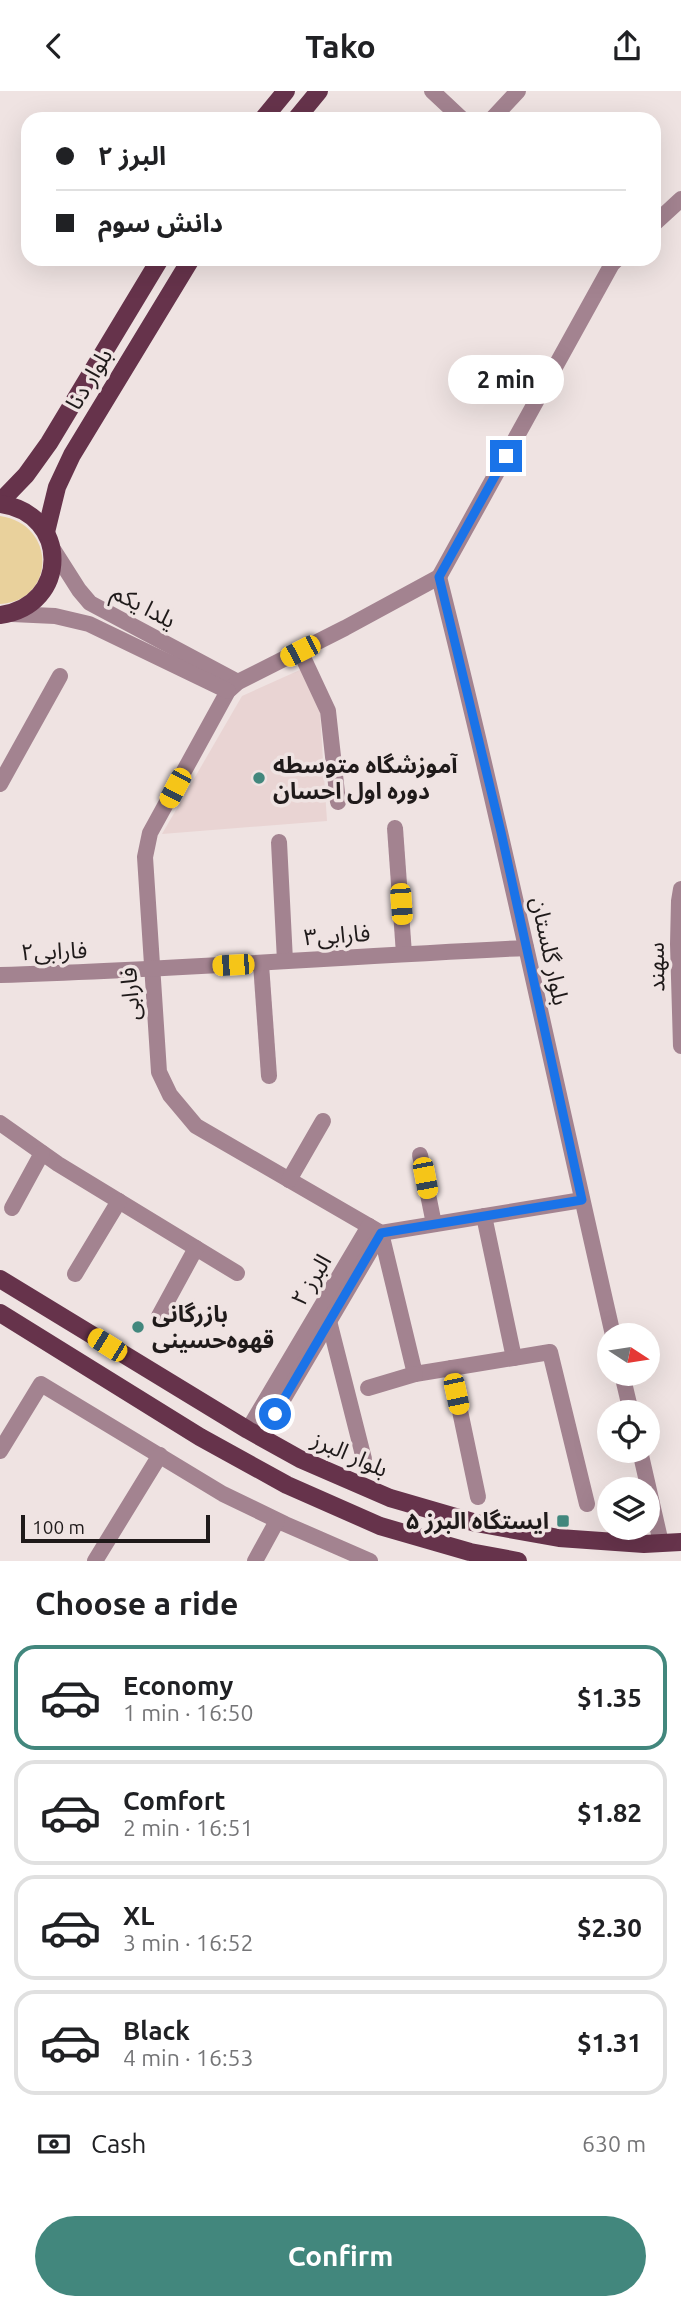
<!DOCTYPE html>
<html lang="en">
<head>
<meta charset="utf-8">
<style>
  body { margin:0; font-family:Ubuntu,"Noto Sans Arabic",sans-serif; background:#f6f6f6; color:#202124; height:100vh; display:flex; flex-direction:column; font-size:26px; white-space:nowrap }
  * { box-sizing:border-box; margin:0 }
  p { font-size:23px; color:#757577 }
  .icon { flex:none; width:38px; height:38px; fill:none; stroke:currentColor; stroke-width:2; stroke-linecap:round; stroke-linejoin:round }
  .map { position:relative; height:1470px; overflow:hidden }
  .sheet { display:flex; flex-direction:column; background:#fff; flex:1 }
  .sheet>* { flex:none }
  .hud { position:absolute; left:21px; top:21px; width:640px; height:154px; border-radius:21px; box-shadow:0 7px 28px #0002; display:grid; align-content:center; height:154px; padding:0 35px; background:#fff }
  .needle { width:46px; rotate:102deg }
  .buttons { position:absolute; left:597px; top:1232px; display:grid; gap:14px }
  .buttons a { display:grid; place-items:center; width:63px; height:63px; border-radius:50%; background:#fff; box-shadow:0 7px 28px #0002; font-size:35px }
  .scale { position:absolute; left:21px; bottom:18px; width:189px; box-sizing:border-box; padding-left:7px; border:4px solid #1f1a1a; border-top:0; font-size:19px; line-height:24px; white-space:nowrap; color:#1f1a1a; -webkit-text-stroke:5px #efe3e2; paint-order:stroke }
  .end { position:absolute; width:32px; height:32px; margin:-16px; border:9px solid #1a73e8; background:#fff; box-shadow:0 0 0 4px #fff }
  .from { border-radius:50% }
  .bubble { position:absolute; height:49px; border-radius:24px; background:#fff; box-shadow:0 7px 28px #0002; font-size:23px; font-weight:700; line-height:49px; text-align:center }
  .car { position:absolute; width:21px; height:42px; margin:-21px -10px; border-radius:9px; box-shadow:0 0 5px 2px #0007; background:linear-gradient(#f5c518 24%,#345 0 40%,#f5c518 0 76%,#345 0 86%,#f5c518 0) }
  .hud b { display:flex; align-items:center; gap:24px; height:66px; font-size:26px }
  .hud b+b { border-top:2px solid #e0e0e0 }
  .hud i { width:18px; height:18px; background:#202124 }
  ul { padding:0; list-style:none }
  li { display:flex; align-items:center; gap:21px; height:105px; margin:0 14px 10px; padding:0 21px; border:4px solid #e0e0e0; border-radius:21px }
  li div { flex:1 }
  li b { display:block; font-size:26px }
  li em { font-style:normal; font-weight:700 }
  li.selected { border-color:#42877d }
  li>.icon { width:63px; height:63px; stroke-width:1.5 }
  h2 { padding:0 35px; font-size:32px; line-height:84px }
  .pay { display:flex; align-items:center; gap:18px; height:77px; padding:0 35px; font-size:26px }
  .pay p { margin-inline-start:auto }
  .cta { display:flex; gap:14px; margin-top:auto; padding:14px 35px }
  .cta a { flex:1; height:80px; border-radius:42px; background:#42877d; color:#fff; font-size:28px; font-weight:700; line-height:80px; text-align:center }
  header { display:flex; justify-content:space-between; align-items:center; height:91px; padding:0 35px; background:#fff; font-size:32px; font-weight:700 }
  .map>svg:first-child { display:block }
</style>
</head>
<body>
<header><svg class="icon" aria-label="back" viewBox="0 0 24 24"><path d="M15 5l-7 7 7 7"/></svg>Tako<svg class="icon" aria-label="share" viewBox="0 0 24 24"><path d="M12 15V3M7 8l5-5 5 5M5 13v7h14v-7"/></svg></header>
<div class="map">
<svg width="681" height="1470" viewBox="0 0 681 1470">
  <rect width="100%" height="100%" fill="#efe3e2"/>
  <polygon fill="#e9d4d3" points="302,578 319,607 327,730 162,743 242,605"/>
  <path fill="#e9d19c" d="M 0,425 C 57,433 56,510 0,513 Z"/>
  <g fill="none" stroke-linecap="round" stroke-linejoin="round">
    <g stroke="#a38390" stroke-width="16">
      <polyline points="432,0 462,28"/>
      <polyline points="492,28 518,0"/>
      <polyline points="654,133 681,108"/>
      <polyline points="51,455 79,499 90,512 238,591"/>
      <polyline points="439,486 345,537 238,591 228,600 150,742 145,766 159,981 170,1004 196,1035 381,1142 582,1109"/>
      <path d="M 439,486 C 502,737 555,991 613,1244"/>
      <polyline points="439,486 612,173 617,168"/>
      <polyline points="12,523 55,525 89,533 228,600"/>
      <polyline points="300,560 328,620 338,711"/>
      <polyline points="0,693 60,585"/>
      <polyline points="395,737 404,863"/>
      <polyline points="279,751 285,870"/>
      <polyline points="681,798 679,810 678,853 681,955"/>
      <polyline points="261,873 269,985"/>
      <path d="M 0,884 C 176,879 350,865 526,857"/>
      <polyline points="0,1032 58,1073 237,1182"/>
      <polyline points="420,1064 434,1133"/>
      <polyline points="289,1089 323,1030"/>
      <polyline points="12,1117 42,1062"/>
      <polyline points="484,1125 514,1267"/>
      <polyline points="381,1142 415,1283 550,1261 587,1413"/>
      <polyline points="75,1183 119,1110"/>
      <polyline points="159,1225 196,1157"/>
      <polyline points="329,1230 364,1368"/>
      <polyline points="451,1277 478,1406"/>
      <polyline points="622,1283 631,1321"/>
      <polyline points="368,1297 415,1283"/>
      <polyline points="248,1339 369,1135"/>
      <polyline points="261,1346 381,1142"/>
      <polyline points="0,1360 41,1293 223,1403 285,1433 370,1470"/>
      <polyline points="640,1360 661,1452"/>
      <polyline points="95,1470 160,1364"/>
      <polyline points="255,1470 277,1430"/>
    </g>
    <g stroke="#66334b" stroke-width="18">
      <polyline points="263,28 286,0"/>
      <polyline points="296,28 319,0"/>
      <polyline points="0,411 26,384 49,352 160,168"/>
      <path d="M 0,413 C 70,422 70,515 0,524"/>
      <polyline points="46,441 57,396 72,364 191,168"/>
      <polyline points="0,1188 248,1339 300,1368 390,1407 476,1432 559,1447 644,1453 681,1451"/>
      <polyline points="0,1222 200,1346 287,1394 380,1435 470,1461 518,1470"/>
    </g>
  </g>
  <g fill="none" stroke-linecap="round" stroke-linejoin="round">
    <polyline stroke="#1a73e8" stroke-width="9" points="275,1323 381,1142 582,1109 501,741 439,486 506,365"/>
  </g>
  <g fill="#42877d" stroke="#efe3e2" stroke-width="2.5">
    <circle cx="259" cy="687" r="7"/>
    <circle cx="138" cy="1236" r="7"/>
    <rect x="556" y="1423" width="14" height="14" rx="3.5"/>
  </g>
  <g text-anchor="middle" stroke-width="7" stroke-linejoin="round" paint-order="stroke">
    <g font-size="23" fill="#1f1a1a" stroke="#efe3e2">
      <text transform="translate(89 288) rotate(-59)" y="8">بلوار دنا</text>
      <text transform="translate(144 515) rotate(28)" y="8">یلدا یکم</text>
      <text transform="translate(337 844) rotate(-4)" y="8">فارابی۳</text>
      <text transform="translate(54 860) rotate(-2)" y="8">فارابی۲</text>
      <text transform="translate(550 860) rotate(78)" y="8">بلوار گلستان</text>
      <text transform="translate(656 876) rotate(-91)" y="8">سهند</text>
      <text transform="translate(130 903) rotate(-94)" y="8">فارابی</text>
      <text transform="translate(311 1189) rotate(-59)" y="8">البرز ۲</text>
      <text transform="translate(350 1363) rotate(24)" y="8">بلوار البرز</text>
    </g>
    <g font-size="23" font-weight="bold" fill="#1f1a1a" stroke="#efe3e2" text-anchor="start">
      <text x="273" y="682">آموزشگاه متوسطه<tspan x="273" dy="26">دوره اول احسان</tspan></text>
      <text x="152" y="1231">بازرگانی<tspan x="152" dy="26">قهوه‌حسینی</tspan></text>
      <text x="549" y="1438" text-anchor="end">ایستگاه البرز ۵</text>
    </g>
  </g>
</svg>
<div class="buttons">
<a><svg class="needle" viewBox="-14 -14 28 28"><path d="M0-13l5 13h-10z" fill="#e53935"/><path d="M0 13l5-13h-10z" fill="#757577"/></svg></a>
<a><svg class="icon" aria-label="locate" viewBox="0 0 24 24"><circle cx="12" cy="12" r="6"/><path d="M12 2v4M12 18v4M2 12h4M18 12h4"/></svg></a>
<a><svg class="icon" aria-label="layers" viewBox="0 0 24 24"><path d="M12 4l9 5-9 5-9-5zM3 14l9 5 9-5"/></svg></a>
</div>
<div class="scale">100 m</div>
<i class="end from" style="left:275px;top:1323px"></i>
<i class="end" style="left:506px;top:365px"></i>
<div class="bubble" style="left:448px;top:264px;width:116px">2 min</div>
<i class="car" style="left:300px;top:560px;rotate:243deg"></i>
<i class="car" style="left:175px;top:697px;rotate:208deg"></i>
<i class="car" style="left:401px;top:813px;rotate:176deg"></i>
<i class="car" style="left:233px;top:874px;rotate:267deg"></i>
<i class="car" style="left:425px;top:1087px;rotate:169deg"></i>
<i class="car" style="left:107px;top:1254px;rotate:302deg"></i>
<i class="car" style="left:456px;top:1303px;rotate:168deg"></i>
<div class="hud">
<b><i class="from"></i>البرز ۲</b>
<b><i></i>دانش سوم</b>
</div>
</div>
<section class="sheet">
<h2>Choose a ride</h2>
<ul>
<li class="selected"><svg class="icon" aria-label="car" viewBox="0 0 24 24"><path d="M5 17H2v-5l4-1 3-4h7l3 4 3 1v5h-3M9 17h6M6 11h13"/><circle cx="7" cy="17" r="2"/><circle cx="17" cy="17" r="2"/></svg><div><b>Economy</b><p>1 min · 16:50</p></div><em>$1.35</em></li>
<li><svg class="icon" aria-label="car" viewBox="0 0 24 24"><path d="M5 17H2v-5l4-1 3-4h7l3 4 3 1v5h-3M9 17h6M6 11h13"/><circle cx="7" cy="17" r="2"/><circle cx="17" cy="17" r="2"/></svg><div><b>Comfort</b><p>2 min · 16:51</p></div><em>$1.82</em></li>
<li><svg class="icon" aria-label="car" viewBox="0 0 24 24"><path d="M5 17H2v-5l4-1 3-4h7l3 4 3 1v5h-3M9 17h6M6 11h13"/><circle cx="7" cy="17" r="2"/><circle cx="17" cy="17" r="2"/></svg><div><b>XL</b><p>3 min · 16:52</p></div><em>$2.30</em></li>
<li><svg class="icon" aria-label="car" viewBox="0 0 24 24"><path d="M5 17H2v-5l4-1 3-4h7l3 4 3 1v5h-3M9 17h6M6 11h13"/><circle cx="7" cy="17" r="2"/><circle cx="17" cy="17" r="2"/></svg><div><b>Black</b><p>4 min · 16:53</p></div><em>$1.31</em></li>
</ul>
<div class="pay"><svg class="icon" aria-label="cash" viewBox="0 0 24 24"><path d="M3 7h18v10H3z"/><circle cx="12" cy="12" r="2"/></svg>Cash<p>630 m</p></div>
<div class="cta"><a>Confirm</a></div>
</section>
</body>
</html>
